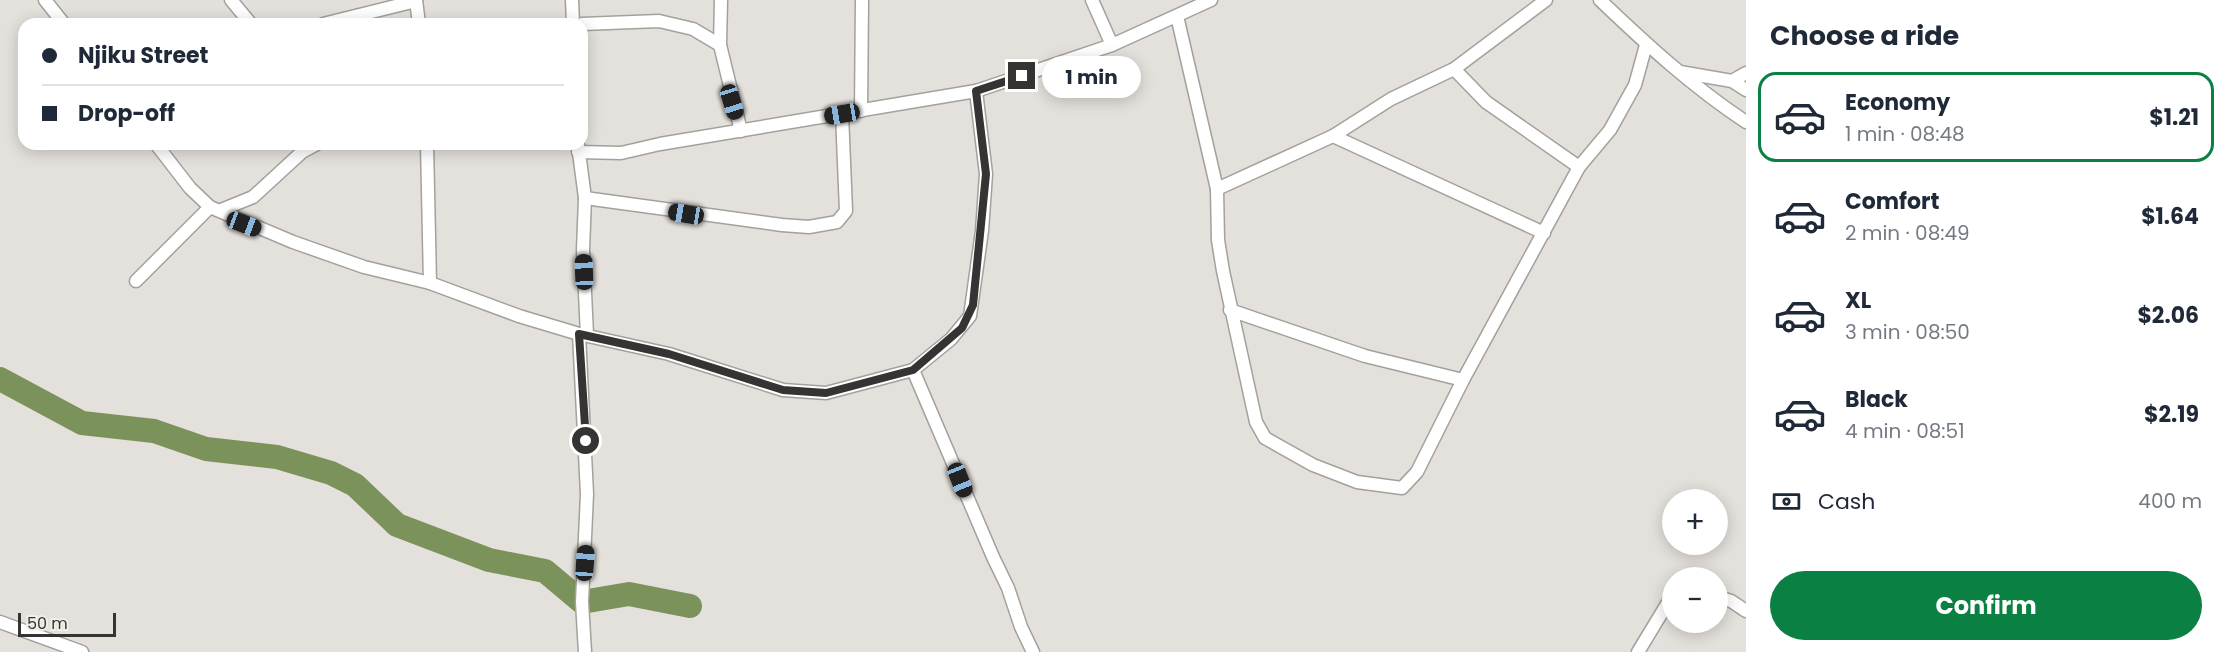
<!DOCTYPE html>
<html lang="en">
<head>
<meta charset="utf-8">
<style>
  body { margin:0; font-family:Poppins,sans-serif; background:#f6f6f7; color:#1f2937; height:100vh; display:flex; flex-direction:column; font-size:22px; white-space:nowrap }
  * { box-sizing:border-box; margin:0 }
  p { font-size:20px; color:#747a83 }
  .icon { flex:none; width:33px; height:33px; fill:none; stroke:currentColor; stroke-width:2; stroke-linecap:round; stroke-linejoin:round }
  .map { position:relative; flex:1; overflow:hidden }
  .sheet { display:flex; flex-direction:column; background:#fff; width:480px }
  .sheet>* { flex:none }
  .hud { position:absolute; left:18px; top:18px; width:570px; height:132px; border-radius:18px; box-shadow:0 3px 15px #0003; display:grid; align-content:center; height:132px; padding:0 24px; background:#fff }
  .buttons { position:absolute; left:1662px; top:489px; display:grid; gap:12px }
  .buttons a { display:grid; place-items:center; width:66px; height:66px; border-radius:50%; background:#fff; box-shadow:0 3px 15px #0003; font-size:30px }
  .scale { position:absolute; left:18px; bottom:15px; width:98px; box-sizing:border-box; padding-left:6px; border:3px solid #363433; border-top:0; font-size:16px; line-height:21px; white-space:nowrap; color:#363433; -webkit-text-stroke:4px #f1ede8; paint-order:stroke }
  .end { position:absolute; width:27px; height:27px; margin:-14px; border:8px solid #363433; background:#fff; box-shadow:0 0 0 3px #fff }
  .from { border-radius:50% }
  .bubble { position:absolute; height:42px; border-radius:21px; background:#fff; box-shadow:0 3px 15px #0003; font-size:20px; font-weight:700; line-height:42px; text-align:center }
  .car { position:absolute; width:18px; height:36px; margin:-18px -9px; border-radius:8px; box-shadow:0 0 4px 2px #0007; background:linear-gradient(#222 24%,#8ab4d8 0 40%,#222 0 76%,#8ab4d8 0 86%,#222 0) }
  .hud b { display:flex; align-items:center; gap:21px; height:57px; font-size:22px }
  .hud b+b { border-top:2px solid #e0e1e3 }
  .hud i { width:15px; height:15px; background:#1f2937 }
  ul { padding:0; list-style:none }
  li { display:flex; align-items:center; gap:18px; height:90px; margin:0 12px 9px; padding:0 12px; border:3px solid transparent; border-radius:18px }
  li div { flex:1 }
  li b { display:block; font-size:22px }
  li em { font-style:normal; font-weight:700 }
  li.selected { border-color:#0b8043 }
  li>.icon { width:54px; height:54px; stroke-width:1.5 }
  h2 { padding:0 24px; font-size:27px; line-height:72px }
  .pay { display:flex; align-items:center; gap:15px; height:66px; padding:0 24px; font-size:22px }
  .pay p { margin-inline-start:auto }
  .primary-button { display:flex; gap:12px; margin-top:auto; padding:12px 24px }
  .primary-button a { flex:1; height:69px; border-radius:36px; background:#0b8043; color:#fff; font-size:24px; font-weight:700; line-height:69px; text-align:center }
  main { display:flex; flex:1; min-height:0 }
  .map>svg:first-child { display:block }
</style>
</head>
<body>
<main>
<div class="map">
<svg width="1746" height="652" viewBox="0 0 1746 652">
  <rect width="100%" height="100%" fill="#e4e0db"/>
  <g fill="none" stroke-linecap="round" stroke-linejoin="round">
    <polyline stroke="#7c925b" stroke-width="24" points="0,379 82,423 154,431 206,449 277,457 331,473 355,485 397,525 489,560 545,571 582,602 629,594 690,606"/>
    <g stroke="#a4a09c" stroke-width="15">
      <g id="street">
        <polyline points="45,0 64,24"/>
        <polyline points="231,0 251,24"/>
        <polyline points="416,0 419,24"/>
        <polyline points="572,0 573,24"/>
        <polyline points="721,0 720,45 741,131"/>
        <polyline points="1092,0 1112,45"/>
        <path d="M 1600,0 C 1646,44 1693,87 1746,122"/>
        <polyline points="1177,16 1217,189 1218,240 1223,271 1256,422 1265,438 1313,465 1357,482 1402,488 1417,472 1463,380 1579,167 1610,130 1635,85 1646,45"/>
        <polyline points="323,24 416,1"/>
        <polyline points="582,24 659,21 693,29 720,45"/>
        <polyline points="1454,69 1486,102 1579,167"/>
        <polyline points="1680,72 1732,81 1746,73"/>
        <polyline points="1732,81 1746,90"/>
        <polyline points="861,111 862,0"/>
        <polyline points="1333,136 1544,233"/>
        <polyline points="156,144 190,188 210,207 293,242 364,267 430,283 519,316 579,334 669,354 783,390 826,393 913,370 951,339 970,316 982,231 986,174 976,91"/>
        <polyline points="427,144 430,283"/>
        <polyline points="578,145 585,198 583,250 587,335"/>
        <polyline points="578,152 621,153 660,144 976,91 1112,45 1211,0"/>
        <polyline points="1217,189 1333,136 1391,99 1454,69 1546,0"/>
        <polyline points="585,198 782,225 809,227 837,222 846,211 842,114"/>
        <polyline points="221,210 253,197 302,152 317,144"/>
        <polyline points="136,281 210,207"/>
        <polyline points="1230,310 1365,356 1463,380"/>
        <polyline points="579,334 587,494 582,602 585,652"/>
        <polyline points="913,370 993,557 1008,588 1021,627 1033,652"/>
        <polyline points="1718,597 1731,601 1746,611"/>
        <polyline points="0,622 82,652"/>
        <polyline points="1638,652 1672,596"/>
      </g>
    </g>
    <use href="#street" stroke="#fff" stroke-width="12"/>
  </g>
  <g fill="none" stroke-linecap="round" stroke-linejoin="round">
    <polyline stroke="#363433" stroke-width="8" points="586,441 579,334 669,354 783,390 826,393 913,370 962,328 973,305 986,174 976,91 1022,76"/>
  </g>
</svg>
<div class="buttons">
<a>+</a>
<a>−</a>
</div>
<div class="scale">50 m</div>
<i class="end from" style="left:586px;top:441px"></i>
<i class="end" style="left:1022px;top:76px"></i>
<div class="bubble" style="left:1042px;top:56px;width:99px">1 min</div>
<i class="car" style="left:732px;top:102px;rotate:163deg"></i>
<i class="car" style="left:842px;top:114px;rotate:260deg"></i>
<i class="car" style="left:686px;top:214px;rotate:279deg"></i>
<i class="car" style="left:244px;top:224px;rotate:111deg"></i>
<i class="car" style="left:584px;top:272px;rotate:358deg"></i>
<i class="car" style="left:960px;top:480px;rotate:158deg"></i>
<i class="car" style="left:585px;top:563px;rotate:4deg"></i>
<div class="hud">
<b><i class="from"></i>Njiku Street</b>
<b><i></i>Drop-off</b>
</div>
</div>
<section class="sheet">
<h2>Choose a ride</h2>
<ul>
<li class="selected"><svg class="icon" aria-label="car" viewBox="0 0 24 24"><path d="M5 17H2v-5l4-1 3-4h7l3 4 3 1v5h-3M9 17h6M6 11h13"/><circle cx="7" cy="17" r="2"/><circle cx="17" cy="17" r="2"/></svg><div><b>Economy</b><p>1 min · 08:48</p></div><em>$1.21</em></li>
<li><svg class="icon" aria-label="car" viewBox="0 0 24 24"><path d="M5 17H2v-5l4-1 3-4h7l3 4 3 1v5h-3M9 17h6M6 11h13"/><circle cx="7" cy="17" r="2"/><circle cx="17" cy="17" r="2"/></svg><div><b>Comfort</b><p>2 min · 08:49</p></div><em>$1.64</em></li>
<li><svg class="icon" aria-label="car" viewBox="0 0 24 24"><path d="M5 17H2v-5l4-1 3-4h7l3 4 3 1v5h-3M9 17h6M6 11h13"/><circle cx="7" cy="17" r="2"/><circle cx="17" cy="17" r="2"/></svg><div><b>XL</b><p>3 min · 08:50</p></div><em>$2.06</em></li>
<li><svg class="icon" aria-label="car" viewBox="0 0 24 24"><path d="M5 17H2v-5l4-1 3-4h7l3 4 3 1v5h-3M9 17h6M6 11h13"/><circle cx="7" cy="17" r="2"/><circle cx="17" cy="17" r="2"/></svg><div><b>Black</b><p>4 min · 08:51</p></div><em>$2.19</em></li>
</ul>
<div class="pay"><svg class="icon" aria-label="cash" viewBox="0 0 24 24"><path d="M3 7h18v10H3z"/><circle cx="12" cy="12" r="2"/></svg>Cash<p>400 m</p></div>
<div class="primary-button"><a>Confirm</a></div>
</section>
</main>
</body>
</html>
